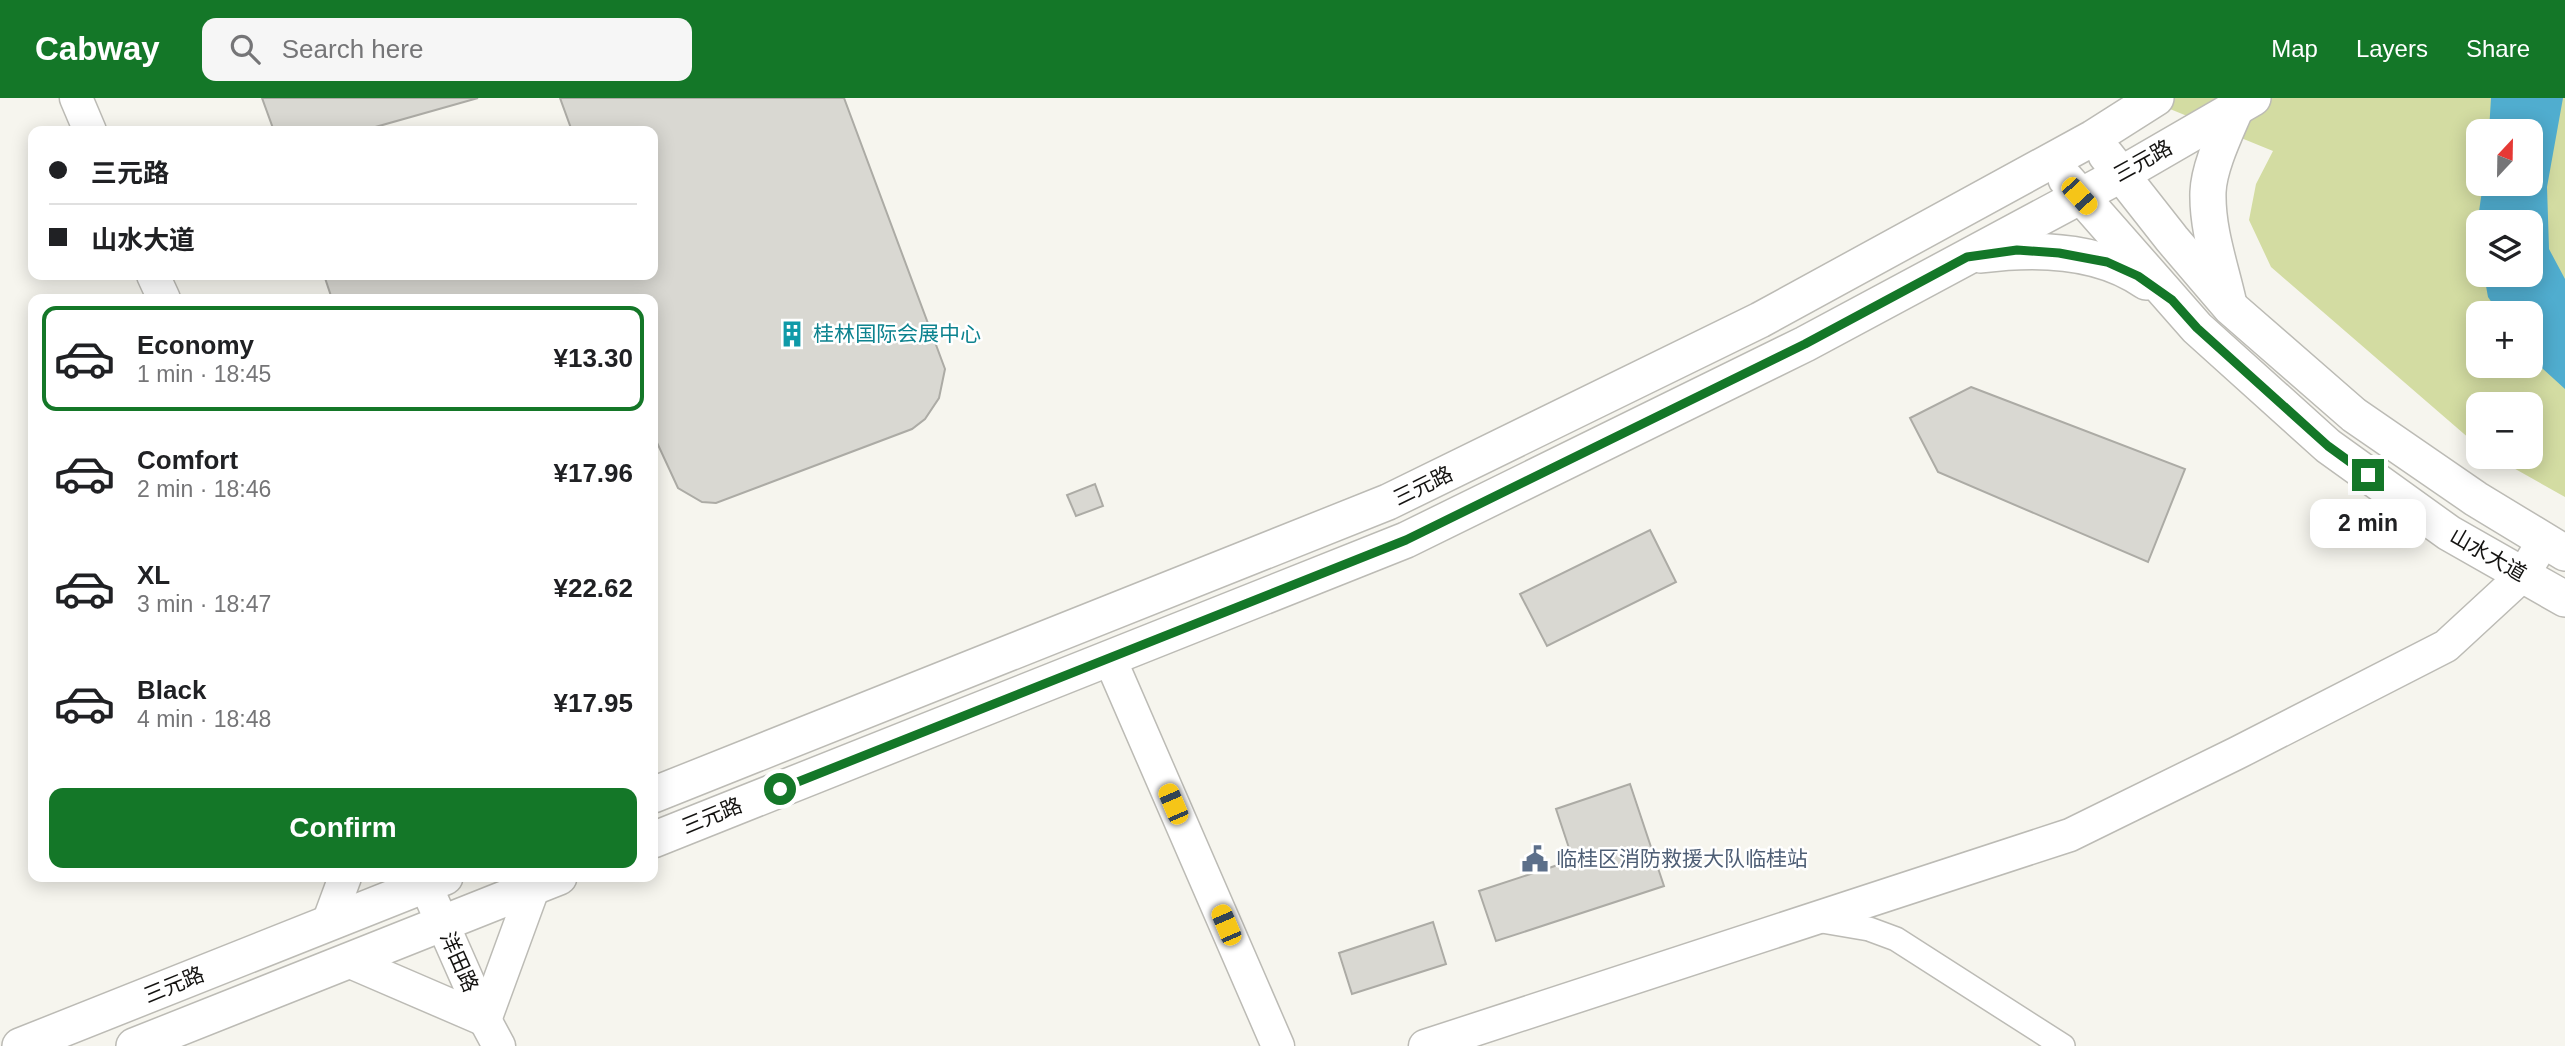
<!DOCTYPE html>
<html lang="en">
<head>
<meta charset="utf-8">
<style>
  body { margin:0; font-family:Helvetica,"Noto Sans SC",sans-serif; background:#f6f6f6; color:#202124; height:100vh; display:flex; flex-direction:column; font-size:26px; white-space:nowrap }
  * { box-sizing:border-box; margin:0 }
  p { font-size:23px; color:#757577 }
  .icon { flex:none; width:38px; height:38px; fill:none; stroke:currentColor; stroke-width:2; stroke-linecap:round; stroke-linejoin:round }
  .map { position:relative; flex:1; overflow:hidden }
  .details { position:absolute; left:28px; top:196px; width:630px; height:588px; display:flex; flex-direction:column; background:#fff; border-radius:14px; box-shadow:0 4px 18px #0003 }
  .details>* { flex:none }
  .banner { position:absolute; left:28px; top:28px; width:630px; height:154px; border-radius:14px; box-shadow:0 4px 18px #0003; display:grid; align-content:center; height:154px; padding:0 21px; background:#fff }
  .needle { width:46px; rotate:22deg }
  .tools { position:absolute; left:2466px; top:21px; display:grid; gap:14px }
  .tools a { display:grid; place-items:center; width:77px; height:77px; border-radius:14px; background:#fff; box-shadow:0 4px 18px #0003; font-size:35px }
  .end { position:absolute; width:32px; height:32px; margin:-16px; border:9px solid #147728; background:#fff; box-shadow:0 0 0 4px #fff }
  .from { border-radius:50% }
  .bubble { position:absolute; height:49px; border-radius:14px; background:#fff; box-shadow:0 4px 18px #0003; font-size:23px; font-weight:800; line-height:49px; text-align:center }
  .car { position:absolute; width:21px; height:42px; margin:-21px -10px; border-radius:9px; box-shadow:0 0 5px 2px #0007; background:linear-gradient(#f5c518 24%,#345 0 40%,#f5c518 0 76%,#345 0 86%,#f5c518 0) }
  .banner b { display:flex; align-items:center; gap:24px; height:66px; font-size:26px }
  .banner b+b { border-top:2px solid #e0e0e0 }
  .banner i { width:18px; height:18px; background:#202124 }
  ul { padding:12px 0 0; list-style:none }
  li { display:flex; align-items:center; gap:21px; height:105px; margin:0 14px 10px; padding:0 7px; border:4px solid transparent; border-radius:14px }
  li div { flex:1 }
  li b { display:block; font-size:26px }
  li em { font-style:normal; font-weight:800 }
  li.on { border-color:#147728 }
  li>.icon { width:63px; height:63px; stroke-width:1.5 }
  .action { display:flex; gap:14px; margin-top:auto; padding:14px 21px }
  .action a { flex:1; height:80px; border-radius:14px; background:#147728; color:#fff; font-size:28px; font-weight:800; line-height:80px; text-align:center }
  header { display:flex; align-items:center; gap:42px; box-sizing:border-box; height:98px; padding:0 35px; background:#147728; color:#fff }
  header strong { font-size:33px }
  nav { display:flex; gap:38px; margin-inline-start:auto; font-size:24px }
  .search { width:490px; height:63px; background:#f6f6f6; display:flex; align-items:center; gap:18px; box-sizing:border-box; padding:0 24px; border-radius:14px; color:#757577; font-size:26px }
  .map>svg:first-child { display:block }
</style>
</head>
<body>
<header>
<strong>Cabway</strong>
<div class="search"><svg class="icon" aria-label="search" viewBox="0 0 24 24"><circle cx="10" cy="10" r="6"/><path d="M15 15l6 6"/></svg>Search here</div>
<nav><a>Map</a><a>Layers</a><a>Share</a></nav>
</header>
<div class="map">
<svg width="2565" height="948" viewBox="0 0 2565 948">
  <rect width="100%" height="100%" fill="#f6f5ee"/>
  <path fill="#d3dca2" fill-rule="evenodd" d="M 2143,0 L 2565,0 L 2565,399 L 2494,359 L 2530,359 L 2530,306 L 2478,306 L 2478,348 L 2271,169 L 2249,122 L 2256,86 L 2273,53 ZM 2478,33 L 2530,33 L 2530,86 L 2478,86 ZM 2478,124 L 2530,124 L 2530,177 L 2478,177 ZM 2478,215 L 2530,215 L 2530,268 L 2478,268 Z"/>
  <polygon fill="#50adcf" points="2491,0 2563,0 2547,89 2549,151 2565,181 2565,291 2531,260 2530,215 2499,215 2488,199 2484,177 2530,177 2530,124 2478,124 2478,134 2477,127 2483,86 2530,86 2530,33 2489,33"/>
  <g fill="#d9d8d2" stroke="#acaba5" stroke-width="2">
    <polygon points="262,0 478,0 372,30 369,33 274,33"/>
    <polygon points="560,0 844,0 945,271 939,300 925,321 912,331 716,405 702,404 678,390 653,336 653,201 332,201 324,177 653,177 653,33 572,33"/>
    <polygon points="1971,289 2185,371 2148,464 1938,374 1910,320"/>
    <polygon points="1095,386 1103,408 1076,418 1067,397"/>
    <polygon points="1650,432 1676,484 1547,548 1520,496"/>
    <polygon points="1630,686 1664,788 1496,843 1479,793 1573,762 1556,711"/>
    <polygon points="1433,824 1446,866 1352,896 1339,855"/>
  </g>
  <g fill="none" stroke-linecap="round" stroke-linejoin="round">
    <g stroke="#bcbbb5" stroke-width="26">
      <polyline id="street" points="1816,822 1869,831 1896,841 2063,948"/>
    </g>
    <g stroke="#bcbbb5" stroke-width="35">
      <g id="secondary">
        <polyline points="76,0 90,33"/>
        <polyline points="153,177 164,201"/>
        <polyline points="1110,561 1278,948"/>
        <polyline points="422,779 485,922 499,948"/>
        <polyline points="328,825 345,779"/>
        <polyline points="348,863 485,922 534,788"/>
        <polyline points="1425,948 2070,737 2237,655 2446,548 2523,477 2544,442"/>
      </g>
    </g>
    <g stroke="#bcbbb5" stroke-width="38">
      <g id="primary">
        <polyline points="2106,57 2172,141 2230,209 2354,317 2476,401 2565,455"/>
        <polyline points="2066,81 2197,230 2328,348 2449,435 2565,501"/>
        <path d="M 1981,157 C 2035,150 2099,151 2146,184"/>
        <path d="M 2228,202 C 2220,167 2207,131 2208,94 C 2209,68 2226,34 2236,10"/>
        <polyline points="653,697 1388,404 1760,222 2093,40 2156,0"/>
        <polyline points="653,742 1406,442 1805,246 2120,77 2253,0"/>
        <polyline points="20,948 445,779"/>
        <polyline points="134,948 559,779"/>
      </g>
    </g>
    <use href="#street" stroke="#fff" stroke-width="23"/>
    <use href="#secondary" stroke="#fff" stroke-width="32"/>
    <use href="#primary" stroke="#fff" stroke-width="35"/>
  </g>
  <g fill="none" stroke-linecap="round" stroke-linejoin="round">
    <polyline stroke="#147728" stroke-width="9" points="780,691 1406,442 1805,246 1967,159 2017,152 2059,155 2107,164 2138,178 2172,202 2197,230 2328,348 2368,377"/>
  </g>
  <defs>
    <g id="building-bare" transform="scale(2.1)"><path d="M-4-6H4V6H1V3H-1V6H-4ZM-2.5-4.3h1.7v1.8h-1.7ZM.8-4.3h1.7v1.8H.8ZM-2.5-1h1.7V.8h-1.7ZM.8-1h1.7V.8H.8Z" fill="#0f9aa8" stroke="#fff" stroke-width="2.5" paint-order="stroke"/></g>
    <g id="civic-bare" transform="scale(2.1)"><path d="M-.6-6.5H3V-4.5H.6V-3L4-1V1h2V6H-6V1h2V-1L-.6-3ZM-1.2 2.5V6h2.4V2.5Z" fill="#5c6f8a" stroke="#fff" stroke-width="2.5" paint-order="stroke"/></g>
  </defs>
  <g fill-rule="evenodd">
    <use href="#building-bare" x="792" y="236"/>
    <use href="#civic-bare" x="1535" y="761"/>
  </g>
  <g text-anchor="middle" stroke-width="5" stroke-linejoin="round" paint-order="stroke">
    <g font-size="21" fill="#141311" stroke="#fff">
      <text transform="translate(2143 63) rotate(-29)" y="7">三元路</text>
      <text transform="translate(1423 388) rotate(-26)" y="7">三元路</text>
      <text transform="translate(2488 457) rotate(30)" y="7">山水大道</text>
      <text transform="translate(712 718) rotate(-22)" y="7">三元路</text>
      <text transform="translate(459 864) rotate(66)" y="7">洋田路</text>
      <text transform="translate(174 887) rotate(-22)" y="7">三元路</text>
    </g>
    <g font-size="21" fill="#0d838f" stroke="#fff" text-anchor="start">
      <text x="813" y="243">桂林国际会展中心</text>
    </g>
    <g font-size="21" fill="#4e5e75" stroke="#fff" text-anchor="start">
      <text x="1556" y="768">临桂区消防救援大队临桂站</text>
    </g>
  </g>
</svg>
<div class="tools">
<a><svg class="needle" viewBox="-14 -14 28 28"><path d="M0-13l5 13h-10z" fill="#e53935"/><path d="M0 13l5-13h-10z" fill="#757577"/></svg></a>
<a><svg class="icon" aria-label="layers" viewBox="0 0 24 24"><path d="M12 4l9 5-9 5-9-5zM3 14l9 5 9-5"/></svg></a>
<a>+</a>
<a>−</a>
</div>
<i class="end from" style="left:780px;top:691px"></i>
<i class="end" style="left:2368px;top:377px"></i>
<div class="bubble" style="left:2310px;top:401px;width:116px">2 min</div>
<i class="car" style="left:2079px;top:98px;rotate:138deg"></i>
<i class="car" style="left:1173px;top:706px;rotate:337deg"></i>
<i class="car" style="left:1226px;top:827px;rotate:337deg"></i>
<div class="banner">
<b><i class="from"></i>三元路</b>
<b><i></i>山水大道</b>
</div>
<section class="details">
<ul>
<li class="on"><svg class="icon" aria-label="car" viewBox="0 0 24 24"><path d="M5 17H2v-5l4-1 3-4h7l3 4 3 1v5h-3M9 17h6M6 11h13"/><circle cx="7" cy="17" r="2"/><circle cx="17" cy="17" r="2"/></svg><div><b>Economy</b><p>1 min · 18:45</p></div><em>¥13.30</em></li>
<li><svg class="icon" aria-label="car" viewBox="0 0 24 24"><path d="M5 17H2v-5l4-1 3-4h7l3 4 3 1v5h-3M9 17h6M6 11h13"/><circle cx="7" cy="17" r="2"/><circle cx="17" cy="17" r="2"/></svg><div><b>Comfort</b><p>2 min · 18:46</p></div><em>¥17.96</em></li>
<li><svg class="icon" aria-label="car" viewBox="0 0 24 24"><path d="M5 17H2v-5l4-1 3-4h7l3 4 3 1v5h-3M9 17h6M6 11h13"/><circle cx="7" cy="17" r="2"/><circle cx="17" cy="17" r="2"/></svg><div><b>XL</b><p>3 min · 18:47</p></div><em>¥22.62</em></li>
<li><svg class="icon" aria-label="car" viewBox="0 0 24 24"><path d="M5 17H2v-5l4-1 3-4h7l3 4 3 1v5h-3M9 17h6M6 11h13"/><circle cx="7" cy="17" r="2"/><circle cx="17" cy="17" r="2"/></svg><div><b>Black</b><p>4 min · 18:48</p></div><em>¥17.95</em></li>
</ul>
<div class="action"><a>Confirm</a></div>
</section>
</div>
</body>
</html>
